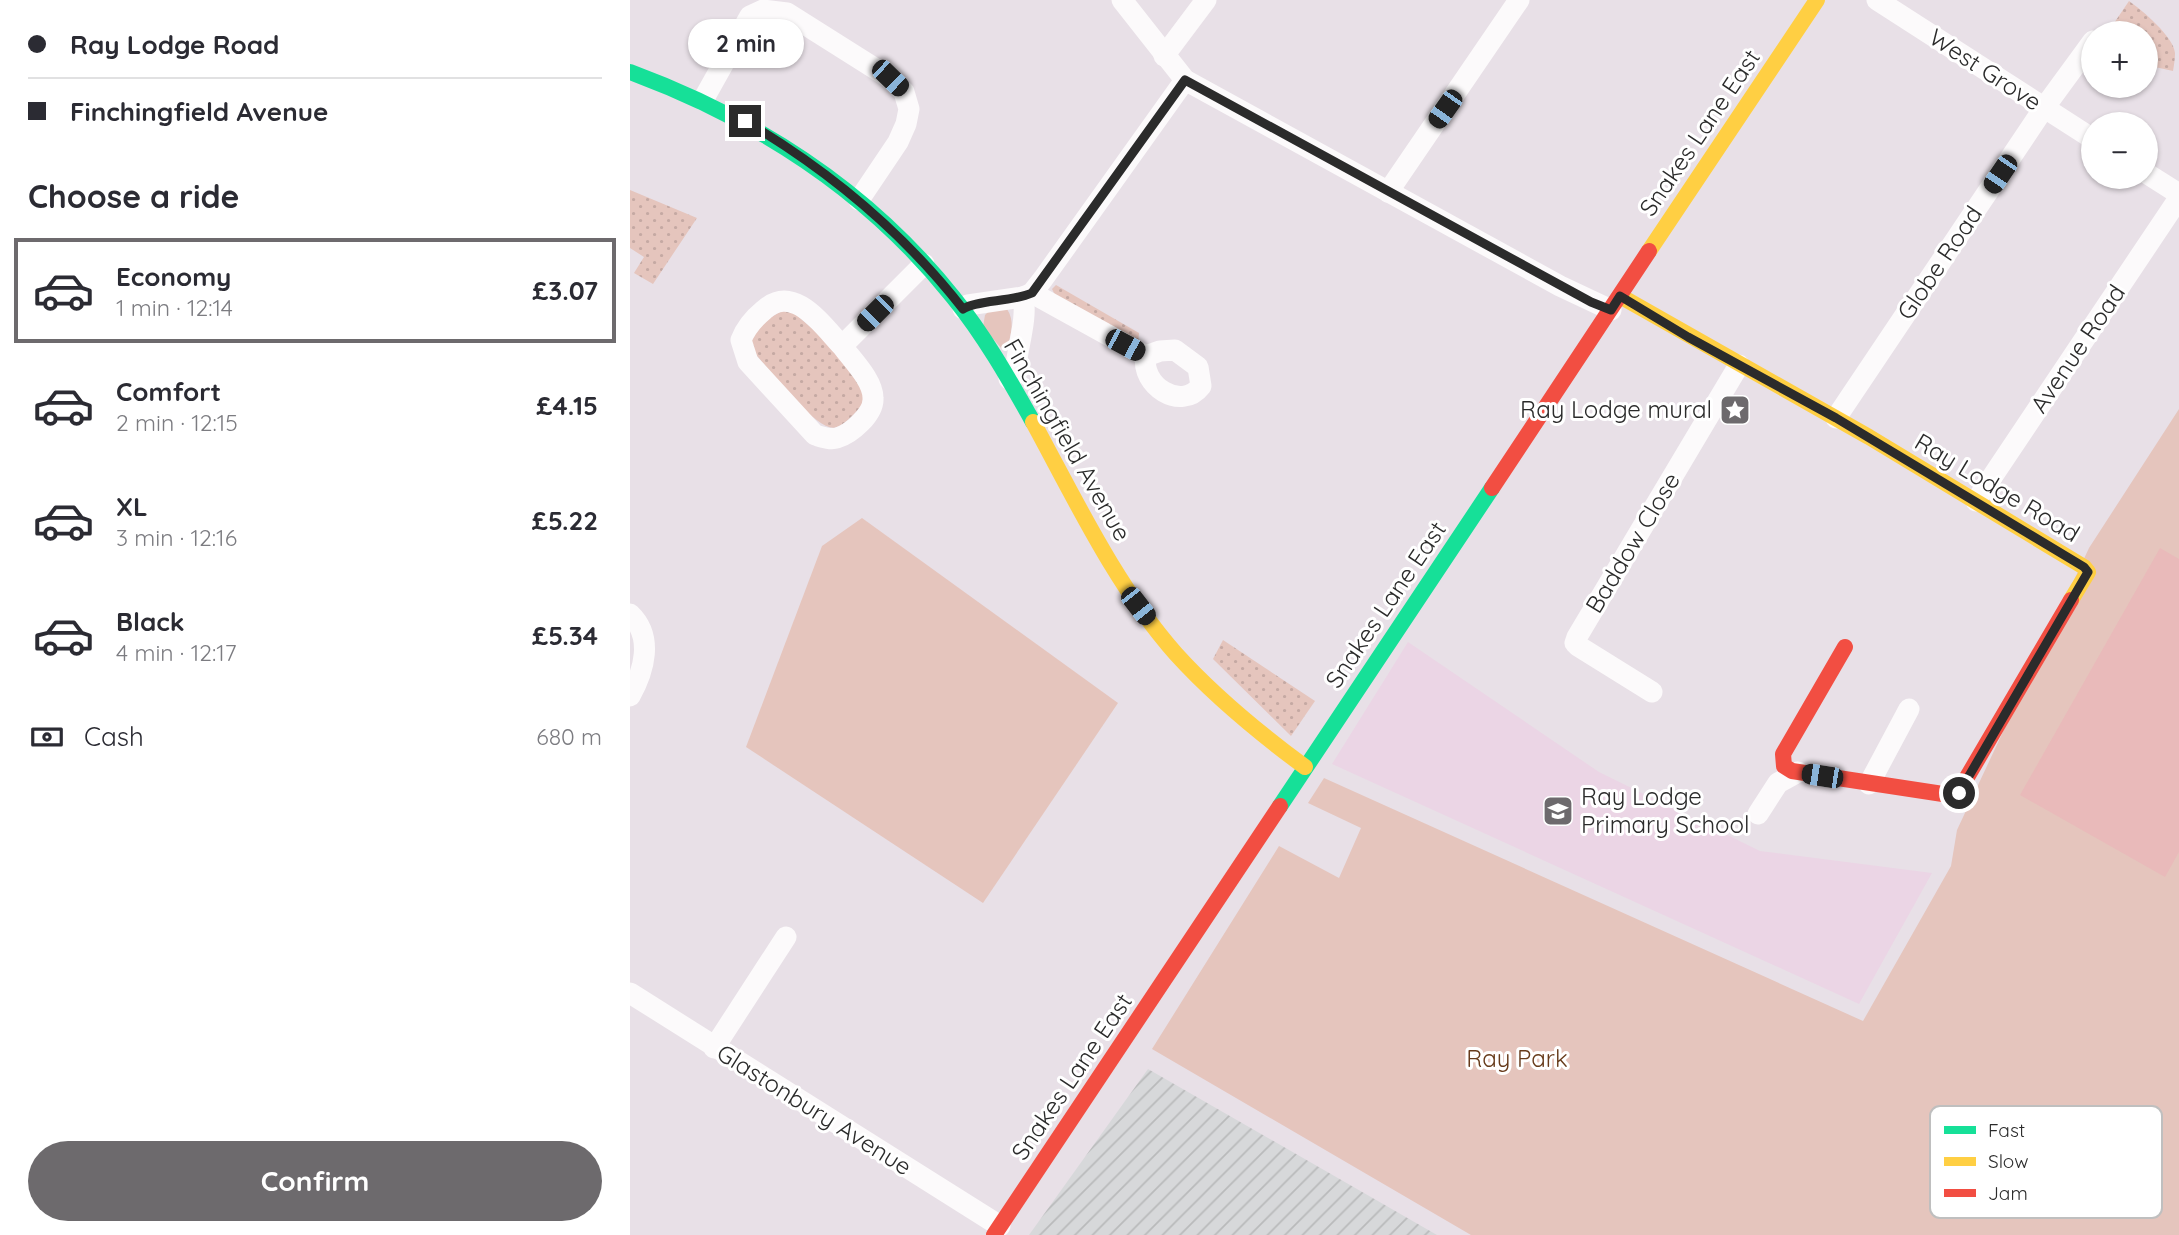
<!DOCTYPE html>
<html lang="en">
<head>
<meta charset="utf-8">
<style>
  body { margin:0; font-family:Quicksand,sans-serif; background:#f7f7f7; color:#2b2b33; height:100vh; display:flex; flex-direction:column; font-size:26px; white-space:nowrap }
  * { box-sizing:border-box; margin:0 }
  p { font-size:23px; color:#7c7c81 }
  .icon { flex:none; width:38px; height:38px; fill:none; stroke:currentColor; stroke-width:2; stroke-linecap:round; stroke-linejoin:round }
  .map { position:relative; flex:1; overflow:hidden }
  .sheet { display:flex; flex-direction:column; background:#fff; width:630px }
  .sheet>* { flex:none }
  .banner { display:grid; align-content:center; height:154px; padding:0 28px; background:#fff }
  .controls { position:absolute; left:1451px; top:21px; display:grid; gap:14px }
  .controls a { display:grid; place-items:center; width:77px; height:77px; border-radius:50%; background:#fff; box-shadow:0 2px 5px #0004; font-size:35px }
  .end { position:absolute; width:32px; height:32px; margin:-16px; border:9px solid #2b2b2b; background:#fff; box-shadow:0 0 0 4px #fff }
  .from { border-radius:50% }
  .bubble { position:absolute; height:49px; border-radius:24px; background:#fff; box-shadow:0 2px 5px #0004; font-size:23px; font-weight:800; line-height:49px; text-align:center }
  .car { position:absolute; width:21px; height:42px; margin:-21px -10px; border-radius:9px; box-shadow:0 0 5px 2px #0007; background:linear-gradient(#222 24%,#8ab4d8 0 40%,#222 0 76%,#8ab4d8 0 86%,#222 0) }
  .banner b { display:flex; align-items:center; gap:24px; height:66px; font-size:26px }
  .banner b+b { border-top:2px solid #e1e1e2 }
  .banner i { width:18px; height:18px; background:#2b2b33 }
  ul { padding:0; list-style:none }
  li { display:flex; align-items:center; gap:21px; height:105px; margin:0 14px 10px; padding:0 14px; border:4px solid transparent; border-radius:0px }
  li div { flex:1 }
  li b { display:block; font-size:26px }
  li em { font-style:normal; font-weight:800 }
  li.current { border-color:#6d6a6d }
  li>.icon { width:63px; height:63px; stroke-width:1.5 }
  h2 { padding:0 28px; font-size:32px; line-height:84px }
  .pay { display:flex; align-items:center; gap:18px; height:77px; padding:0 28px; font-size:26px }
  .pay p { margin-inline-start:auto }
  .primary-button { display:flex; gap:14px; margin-top:auto; padding:14px 28px }
  .primary-button a { flex:1; height:80px; border-radius:42px; background:#6d6a6d; color:#fff; font-size:28px; font-weight:800; line-height:80px; text-align:center }
  main { display:flex; flex:1; min-height:0 }
  .map>svg:first-child { display:block }
</style>
</head>
<body>
<main>
<section class="sheet">
<div class="banner">
<b><i class="from"></i>Ray Lodge Road</b>
<b><i></i>Finchingfield Avenue</b>
</div>
<h2>Choose a ride</h2>
<ul>
<li class="current"><svg class="icon" aria-label="car" viewBox="0 0 24 24"><path d="M5 17H2v-5l4-1 3-4h7l3 4 3 1v5h-3M9 17h6M6 11h13"/><circle cx="7" cy="17" r="2"/><circle cx="17" cy="17" r="2"/></svg><div><b>Economy</b><p>1 min · 12:14</p></div><em>£3.07</em></li>
<li><svg class="icon" aria-label="car" viewBox="0 0 24 24"><path d="M5 17H2v-5l4-1 3-4h7l3 4 3 1v5h-3M9 17h6M6 11h13"/><circle cx="7" cy="17" r="2"/><circle cx="17" cy="17" r="2"/></svg><div><b>Comfort</b><p>2 min · 12:15</p></div><em>£4.15</em></li>
<li><svg class="icon" aria-label="car" viewBox="0 0 24 24"><path d="M5 17H2v-5l4-1 3-4h7l3 4 3 1v5h-3M9 17h6M6 11h13"/><circle cx="7" cy="17" r="2"/><circle cx="17" cy="17" r="2"/></svg><div><b>XL</b><p>3 min · 12:16</p></div><em>£5.22</em></li>
<li><svg class="icon" aria-label="car" viewBox="0 0 24 24"><path d="M5 17H2v-5l4-1 3-4h7l3 4 3 1v5h-3M9 17h6M6 11h13"/><circle cx="7" cy="17" r="2"/><circle cx="17" cy="17" r="2"/></svg><div><b>Black</b><p>4 min · 12:17</p></div><em>£5.34</em></li>
</ul>
<div class="pay"><svg class="icon" aria-label="cash" viewBox="0 0 24 24"><path d="M3 7h18v10H3z"/><circle cx="12" cy="12" r="2"/></svg>Cash<p>680 m</p></div>
<div class="primary-button"><a>Confirm</a></div>
</section>
<div class="map">
<svg width="1549" height="1235" viewBox="0 0 1549 1235">
  <defs>
    <pattern id="industrial-furrows" width="10" height="10" patternUnits="userSpaceOnUse" patternTransform="scale(1.75)"><rect width="10" height="10" fill="#d7d8da"/><path d="M-1 1l2-2M0 10L10 0M9 11l2-2" fill="none" stroke="#b9babb"/></pattern>
    <pattern id="grass-dots" width="8" height="8" patternUnits="userSpaceOnUse" patternTransform="scale(1.75)"><rect width="8" height="8" fill="#e5c5bd"/><path d="M2 2h.1M6 6h.1" fill="none" stroke="#c5a9a3" stroke-width="1.8" stroke-linecap="round"/></pattern>
  </defs>
  <rect width="100%" height="100%" fill="#e8e0e7"/>
  <polygon fill="url(#industrial-furrows)" points="518,1069 807,1235 399,1235"/>
  <polygon fill="#ebd5e5" points="778,642 969,772 1130,851 1302,873 1229,1004 702,764"/>
  <g fill="url(#grass-dots)">
    <path d="M 1499,1 C 1512,10 1544,37 1545,53 C 1545,59 1544,65 1543,71 L 1516,65 L 1516,33 L 1480,33 L 1480,29 Z"/>
    <polygon points="0,190 67,218 23,284 4,273 14,257 0,248"/>
    <polygon points="426,285 509,333 508,346 430,305 422,289"/>
    <path d="M 153,310 L 164,313 L 184,330 L 207,355 L 233,390 L 235,401 C 229,409 217,423 207,427 C 188,435 140,370 127,356 L 121,345 L 122,335 L 140,318 Z"/>
    <polygon points="593,640 685,701 661,736 583,659"/>
  </g>
  <g fill="#e5c5bd">
    <path d="M 361,309 L 377,309 C 385,321 381,333 378,346 L 372,349 L 353,327 L 355,315 Z"/>
    <polygon points="1549,409 1549,1235 841,1235 522,1049 649,846 709,878 731,828 678,803 694,778 1233,1021 1321,866 1327,830 1459,548"/>
    <polygon points="232,518 488,703 353,903 116,747 192,546"/>
  </g>
  <polygon fill="#e9baba" points="1530,548 1549,559 1549,852 1535,877 1390,795"/>
  <g fill="none" stroke-linecap="round" stroke-linejoin="round">
    <g stroke="#fcfafb" stroke-width="21">
      <polyline points="492,0 555,80 930,286 981,310"/>
      <polyline points="1247,0 1463,139"/>
      <polyline points="534,56 576,0"/>
      <polyline points="73,100 120,16 133,10 157,13 260,78 274,92 279,109 276,124 268,142 229,200"/>
      <polyline points="1516,173 1549,194"/>
      <polyline points="758,192 889,0"/>
      <polyline points="402,293 516,356"/>
      <polyline points="333,309 338,305 393,297"/>
      <path d="M 212,346 C 192,325 164,283 134,310 C 123,319 116,327 111,340 L 118,362 L 185,435 C 192,437 200,440 207,438 C 221,434 244,414 243,398 C 243,380 222,360 212,346 L 294,264"/>
      <path d="M 545,350 L 568,367 L 571,386 C 551,412 510,385 516,356 L 530,351 Z"/>
      <path d="M 379,379 L 385,375 C 386,351 398,319 393,297 L 402,293 L 413,279 L 555,80"/>
      <polyline points="1206,418 1414,108 1463,41"/>
      <polyline points="1346,501 1549,198"/>
      <path d="M 0,614 C 24,637 14,671 0,696"/>
      <polyline points="1022,692 948,646 945,643 947,637 1109,365"/>
      <polyline points="1239,784 1279,709"/>
      <polyline points="1128,814 1148,783 1168,772"/>
      <polyline points="0,993 370,1226"/>
      <polyline points="84,1048 156,937"/>
    </g>
    <g stroke="#16e098" stroke-width="16">
      <path d="M 0,72 C 127,119 238,190 323,297 C 354,335 379,379 403,422"/>
      <polyline points="650,806 862,488"/>
    </g>
    <g stroke="#ffcf43" stroke-width="16">
      <polyline points="1019,251 1187,0"/>
      <polyline points="990,296 1239,437 1454,567 1458,572 1441,600"/>
      <path d="M 403,422 C 446,501 486,586 546,654 C 585,697 629,733 675,767"/>
    </g>
    <g stroke="#f24e42" stroke-width="16">
      <polyline points="862,488 1019,251"/>
      <polyline points="1215,647 1153,754 1154,766 1162,771 1326,796 1441,600"/>
      <polyline points="364,1235 650,806"/>
    </g>
  </g>
  <g fill="none" stroke-linecap="round" stroke-linejoin="round">
    <path stroke="#2b2b2b" stroke-width="9" d="M 115,121 C 198,170 273,232 333,309 C 346,300 382,302 402,293 L 555,80 L 961,302 L 981,310 L 990,296 L 1058,337 L 1206,418 L 1454,567 L 1458,572 L 1329,793"/>
  </g>
  <defs>
    <g id="sight-square" transform="scale(1.575)"><rect x="-9" y="-9" width="18" height="18" rx="4" fill="#6d6a6d" stroke="#fff"/><path d="M0-6L1.8-2.2L6-1.7L2.9 1.2L3.7 5.4L0 3.3L-3.7 5.4L-2.9 1.2L-6-1.7L-1.8-2.2Z" fill="#fff"/></g>
    <g id="school-square" transform="scale(1.575)"><rect x="-9" y="-9" width="18" height="18" rx="4" fill="#6d6a6d" stroke="#fff"/><path d="M0-5L7-2L0 1L-7-2ZM-4 1L0 2.5L4 1V4Q0 6-4 4Z" fill="#fff"/></g>
  </defs>
  <g fill-rule="evenodd">
    <use href="#sight-square" x="1105" y="410"/>
    <use href="#school-square" x="928" y="811"/>
  </g>
  <g text-anchor="middle" stroke-width="6" stroke-linejoin="round" paint-order="stroke">
    <g font-size="24" fill="#2b2b2b" stroke="#fff">
      <text transform="translate(1355 70) rotate(33)" y="8">West Grove</text>
      <text transform="translate(1070 133) rotate(-56)" y="8">Snakes Lane East</text>
      <text transform="translate(1310 263) rotate(-56)" y="8">Globe Road</text>
      <text transform="translate(1448 349) rotate(-56)" y="8">Avenue Road</text>
      <text transform="translate(437 440) rotate(60)" y="8">Finchingfield Avenue</text>
      <text transform="translate(1367 488) rotate(31)" y="8">Ray Lodge Road</text>
      <text transform="translate(1003 543) rotate(-59)" y="8">Baddow Close</text>
      <text transform="translate(756 605) rotate(-56)" y="8">Snakes Lane East</text>
      <text transform="translate(442 1077) rotate(-56)" y="8">Snakes Lane East</text>
      <text transform="translate(184 1110) rotate(32)" y="8">Glastonbury Avenue</text>
    </g>
    <g font-size="24" fill="#2b2b2b" stroke="#fff" text-anchor="end">
      <text x="1082" y="418">Ray Lodge mural</text>
      <text x="951" y="805" text-anchor="start">Ray Lodge<tspan x="951" dy="28">Primary School</tspan></text>
    </g>
    <g font-size="24" fill="#673b1b" stroke="#fff">
      <text x="887" y="1067">Ray Park</text>
    </g>
  </g>
  <rect x="1300" y="1106" width="232" height="112" rx="10" fill="#fff" stroke="#bfbfbf" stroke-width="2"/>
  <rect x="1314" y="1126" width="32" height="8" fill="#16e098"/>
  <rect x="1314" y="1157" width="32" height="9" fill="#ffcf43"/>
  <rect x="1314" y="1189" width="32" height="8" fill="#f24e42"/>
  <g font-size="19" fill="#2b2b2b">
    <text x="1358" y="1137">Fast</text>
    <text x="1358" y="1168">Slow</text>
    <text x="1358" y="1200">Jam</text>
  </g>
</svg>
<div class="controls">
<a>+</a>
<a>−</a>
</div>
<i class="end from" style="left:1329px;top:793px"></i>
<i class="end" style="left:115px;top:121px"></i>
<div class="bubble" style="left:58px;top:19px;width:116px">2 min</div>
<i class="car" style="left:260px;top:78px;rotate:134deg"></i>
<i class="car" style="left:815px;top:109px;rotate:215deg"></i>
<i class="car" style="left:1370px;top:174px;rotate:214deg"></i>
<i class="car" style="left:245px;top:313px;rotate:225deg"></i>
<i class="car" style="left:495px;top:345px;rotate:118deg"></i>
<i class="car" style="left:508px;top:606px;rotate:142deg"></i>
<i class="car" style="left:1192px;top:776px;rotate:279deg"></i>
</div>
</main>
</body>
</html>
